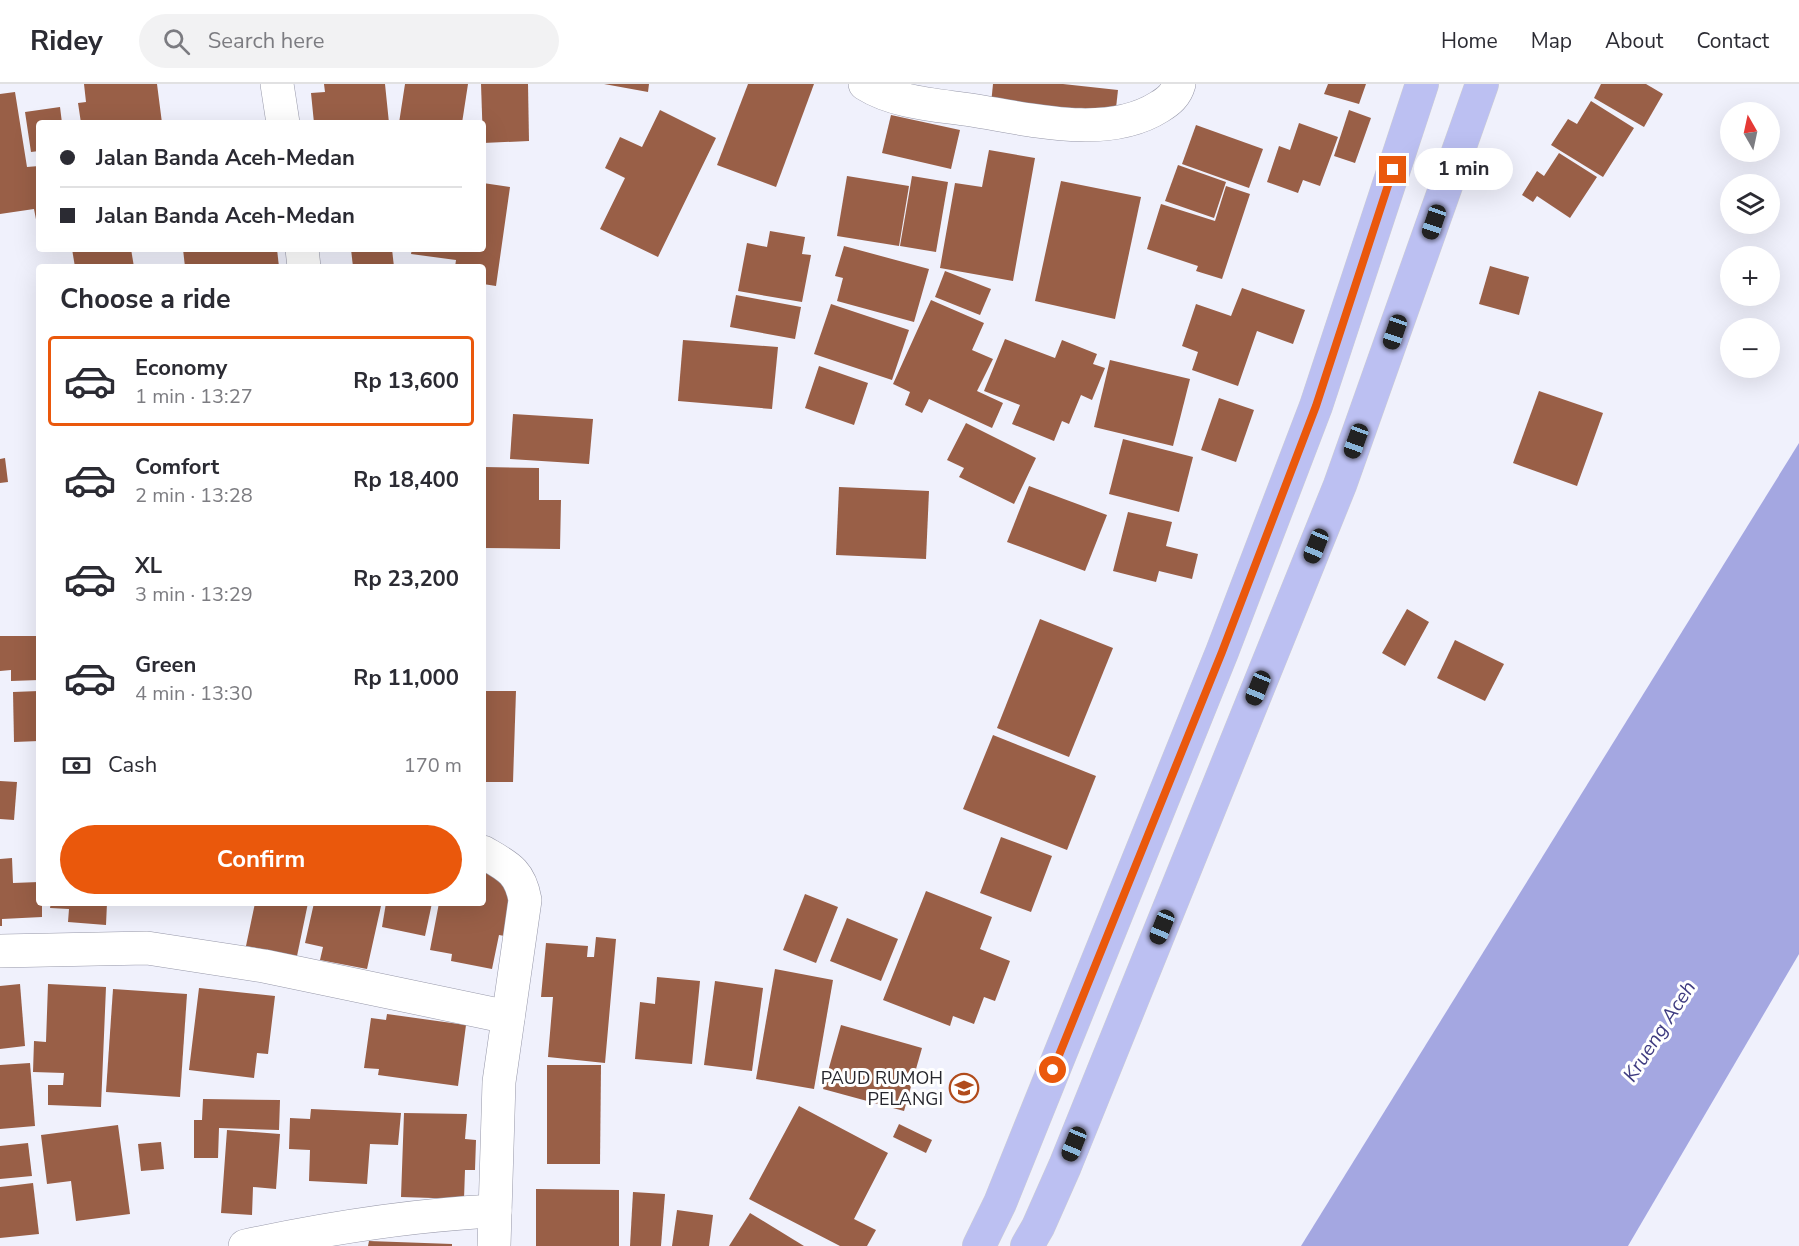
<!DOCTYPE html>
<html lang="en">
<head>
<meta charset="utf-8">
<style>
  body { margin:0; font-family:"Nunito Sans",sans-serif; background:#f2f2f3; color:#2b2b33; height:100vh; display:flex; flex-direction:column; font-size:22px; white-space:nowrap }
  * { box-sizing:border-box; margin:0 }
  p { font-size:20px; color:#7c7c81 }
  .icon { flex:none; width:33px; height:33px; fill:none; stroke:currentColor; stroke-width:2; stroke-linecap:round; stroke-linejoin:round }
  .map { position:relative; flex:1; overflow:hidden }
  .panel { position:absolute; left:36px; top:180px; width:450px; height:642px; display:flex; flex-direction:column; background:#fff; border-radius:6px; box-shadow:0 6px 24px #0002 }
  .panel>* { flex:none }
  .banner { position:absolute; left:36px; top:36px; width:450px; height:132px; border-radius:6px; box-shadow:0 6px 24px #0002; display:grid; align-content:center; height:132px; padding:0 24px; background:#fff }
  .needle { width:39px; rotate:351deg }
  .fabs { position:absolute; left:1720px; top:18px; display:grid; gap:12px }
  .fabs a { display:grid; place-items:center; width:60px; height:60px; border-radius:50%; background:#fff; box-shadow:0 6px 24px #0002; font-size:30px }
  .end { position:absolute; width:27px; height:27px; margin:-14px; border:8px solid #ea580c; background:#fff; box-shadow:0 0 0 3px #fff }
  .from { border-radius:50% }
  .bubble { position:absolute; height:42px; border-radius:21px; background:#fff; box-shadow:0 6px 24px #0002; font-size:20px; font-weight:700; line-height:42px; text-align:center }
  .car { position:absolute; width:18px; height:36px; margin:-18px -9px; border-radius:8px; box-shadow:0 0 4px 2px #0007; background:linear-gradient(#222 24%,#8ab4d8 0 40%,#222 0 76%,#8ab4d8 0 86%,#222 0) }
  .banner b { display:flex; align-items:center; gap:21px; height:57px; font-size:22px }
  .banner b+b { border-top:2px solid #e1e1e2 }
  .banner i { width:15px; height:15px; background:#2b2b33 }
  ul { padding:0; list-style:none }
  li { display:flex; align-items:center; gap:18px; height:90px; margin:0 12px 9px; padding:0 12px; border:3px solid transparent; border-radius:6px }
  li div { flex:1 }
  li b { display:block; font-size:22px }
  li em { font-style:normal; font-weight:700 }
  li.on { border-color:#ea580c }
  li>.icon { width:54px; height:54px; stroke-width:1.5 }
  h2 { padding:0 24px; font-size:27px; line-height:72px }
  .pay { display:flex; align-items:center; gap:15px; height:66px; padding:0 24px; font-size:22px }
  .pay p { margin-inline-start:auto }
  .primary-button { display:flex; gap:12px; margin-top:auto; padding:12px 24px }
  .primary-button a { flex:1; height:69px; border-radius:36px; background:#ea580c; color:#fff; font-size:24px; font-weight:700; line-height:69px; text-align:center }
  header { display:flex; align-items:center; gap:36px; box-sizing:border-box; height:84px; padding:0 30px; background:#fff; border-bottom:2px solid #e1e1e2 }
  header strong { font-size:28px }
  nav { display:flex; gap:33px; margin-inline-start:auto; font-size:21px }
  .search { width:420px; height:54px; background:#f2f2f3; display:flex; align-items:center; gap:15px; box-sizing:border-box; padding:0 21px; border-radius:33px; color:#7c7c81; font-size:22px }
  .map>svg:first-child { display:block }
</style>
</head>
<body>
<header>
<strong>Ridey</strong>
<div class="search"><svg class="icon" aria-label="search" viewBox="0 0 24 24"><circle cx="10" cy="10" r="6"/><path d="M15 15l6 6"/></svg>Search here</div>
<nav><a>Home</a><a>Map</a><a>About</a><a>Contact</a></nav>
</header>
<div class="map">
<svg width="1799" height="1162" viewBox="0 0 1799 1162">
  <rect width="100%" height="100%" fill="#f0f1fc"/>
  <polygon fill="#a4a7e1" points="1799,359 1799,870 1628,1162 1301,1162"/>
  <g fill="#995f47">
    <polygon points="84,0 157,0 162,39 81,39 78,19 86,18"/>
    <polygon points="324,0 385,0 389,39 314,39 311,9 325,8"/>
    <polygon points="405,0 468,0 462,39 399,39"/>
    <polygon points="481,0 528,0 529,57 483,59"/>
    <polygon points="604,0 649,0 648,8"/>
    <polygon points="748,0 814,0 776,103 717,81"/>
    <polygon points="993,0 1063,0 1118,6 1115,33 991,20"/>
    <polygon points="1328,0 1366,0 1359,20 1324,10"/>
    <polygon points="1601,0 1646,0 1663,10 1644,43 1594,14"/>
    <polygon points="15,8 27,83 39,82 39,151 34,125 0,130 0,10"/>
    <polygon points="1591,17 1634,44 1603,93 1551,61 1568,35 1577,40"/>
    <polygon points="60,23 62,39 39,39 39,67 31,68 25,28"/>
    <polygon points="660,26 716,54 658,173 600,145 625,94 605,84 620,53 642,63"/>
    <polygon points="1349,26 1371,34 1355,79 1334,72"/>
    <polygon points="891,31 960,46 951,85 882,69"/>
    <polygon points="1299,39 1338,53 1320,102 1303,96 1298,109 1267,98 1279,62 1290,66"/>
    <polygon points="1196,41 1263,65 1249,104 1182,80"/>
    <polygon points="989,66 1035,74 1013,197 940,184 955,99 982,103"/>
    <polygon points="1559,69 1597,93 1570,134 1537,112 1533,118 1522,111 1537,87 1544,92"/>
    <polygon points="1178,81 1226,98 1214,134 1165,117"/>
    <polygon points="847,92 909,102 899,162 837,152"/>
    <polygon points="912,92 948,98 936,168 900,162"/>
    <polygon points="1061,97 1141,113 1115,235 1035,217"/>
    <polygon points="483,99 510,103 496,202 483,200 483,183 455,183 456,176 411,170 412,165 483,165"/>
    <polygon points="1226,102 1250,110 1222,195 1196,187 1198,182 1147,165 1161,120 1215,137"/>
    <polygon points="770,147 805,153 802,170 811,171 802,218 738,207 747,159 767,163"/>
    <polygon points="844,162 929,185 914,238 837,217 843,194 835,192"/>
    <polygon points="72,165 131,165 134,183 75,183"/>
    <polygon points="183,165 277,165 279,183 185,183"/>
    <polygon points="351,165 392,165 394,183 353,183"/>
    <polygon points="1490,182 1529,193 1519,231 1479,220"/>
    <polygon points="945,187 991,205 980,231 935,213"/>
    <polygon points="1242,204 1305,226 1293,260 1257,247 1238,302 1192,286 1198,268 1182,262 1196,220 1231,232"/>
    <polygon points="736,211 801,223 795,255 730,243"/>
    <polygon points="931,216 984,239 972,266 993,275 977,307 1003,319 992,344 929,315 922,329 905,321 910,308 893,300"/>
    <polygon points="831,220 909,246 892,296 814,270"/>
    <polygon points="1005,255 1055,274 1062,256 1097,270 1093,280 1105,284 1092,316 1081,311 1069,340 1062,337 1054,357 1012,340 1020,321 984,307"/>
    <polygon points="683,256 778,263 772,325 678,317"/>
    <polygon points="1110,276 1190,295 1173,362 1094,343"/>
    <polygon points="819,282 868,299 854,341 805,324"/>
    <polygon points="1539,307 1603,329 1577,402 1513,379"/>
    <polygon points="1219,314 1254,326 1236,378 1201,366"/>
    <polygon points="513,330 593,335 589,380 510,375"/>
    <polygon points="966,339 1036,374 1014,420 959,393 964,384 947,376"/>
    <polygon points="1123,355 1193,373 1179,428 1109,410"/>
    <polygon points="5,374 8,398 0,399 0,375"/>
    <polygon points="483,383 539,384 539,416 561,416 560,465 483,464"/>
    <polygon points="1029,402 1107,431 1085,487 1007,458"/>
    <polygon points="839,403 929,407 926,475 836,471"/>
    <polygon points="1128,428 1172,438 1166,462 1198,470 1192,495 1159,487 1156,498 1113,487"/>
    <polygon points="1407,525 1429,538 1405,582 1382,569"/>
    <polygon points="1040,535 1113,564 1069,673 997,644"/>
    <polygon points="0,552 39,552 39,596 11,597 11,586 0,587"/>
    <polygon points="1455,556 1504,580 1485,617 1437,594"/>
    <polygon points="39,607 39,657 14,658 13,608"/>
    <polygon points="483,607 516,607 513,698 483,698"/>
    <polygon points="993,651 1096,692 1067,766 963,725"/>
    <polygon points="0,697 17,698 14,736 0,735"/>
    <polygon points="1001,753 1052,772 1031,828 980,809"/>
    <polygon points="12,774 13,799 39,798 39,819 42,819 42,833 2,835 2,842 0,842 0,775"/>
    <polygon points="483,784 512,790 516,814 510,853 499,851 492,885 451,877 452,870 430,866 439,819 483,819"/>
    <polygon points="926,807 992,833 980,865 1010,877 995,917 984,913 974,940 953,932 950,942 883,916"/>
    <polygon points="805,810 838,823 816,879 783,866"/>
    <polygon points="51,819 107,819 106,841 68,838 69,825 50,824"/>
    <polygon points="255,819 308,819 297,872 246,862"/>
    <polygon points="314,819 366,819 381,822 367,885 320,876 323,863 305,859"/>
    <polygon points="386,819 432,819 425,852 382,843"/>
    <polygon points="847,834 898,855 881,897 830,877"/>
    <polygon points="596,853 616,855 605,979 548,973 553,913 541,913 546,859 588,862 587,873 594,873"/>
    <polygon points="775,885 833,896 814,1005 756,995"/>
    <polygon points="657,893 700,897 692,980 635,975 640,918 655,920"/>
    <polygon points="715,897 763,904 752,987 704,981"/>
    <polygon points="20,900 25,962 0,965 0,902"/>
    <polygon points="48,900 106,903 101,1023 48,1021 48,1001 63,1001 64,989 33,988 34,957 46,958"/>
    <polygon points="199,904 275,912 268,970 257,969 254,994 189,986"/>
    <polygon points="113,905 187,910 180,1013 106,1008"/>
    <polygon points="387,930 466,941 458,1002 378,991 379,985 364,984 371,934 386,936"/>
    <polygon points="841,941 922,964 904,1027 823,1005"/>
    <polygon points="30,979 35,1042 0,1045 0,981"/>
    <polygon points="547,981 601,981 600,1080 547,1080"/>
    <polygon points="203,1015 280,1016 279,1046 219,1044 218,1074 194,1074 194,1036 202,1036"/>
    <polygon points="799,1022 888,1069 854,1135 876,1146 867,1162 840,1162 749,1115"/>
    <polygon points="311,1025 401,1029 398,1061 370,1060 367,1100 309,1097 310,1066 289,1065 290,1034 310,1035"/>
    <polygon points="404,1029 467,1030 465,1055 476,1056 475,1086 465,1086 464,1115 401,1113"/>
    <polygon points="899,1040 932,1056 926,1069 893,1053"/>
    <polygon points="118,1041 130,1130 76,1137 71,1097 47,1100 41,1051"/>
    <polygon points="227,1046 280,1050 276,1105 253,1103 252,1131 221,1129"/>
    <polygon points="161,1058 164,1085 141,1087 138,1060"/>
    <polygon points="28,1059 32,1092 0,1095 0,1062"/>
    <polygon points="33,1099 39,1150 0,1154 0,1103"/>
    <polygon points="536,1105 619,1106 619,1162 536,1162"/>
    <polygon points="633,1108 665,1110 661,1162 630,1162"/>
    <polygon points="677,1126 713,1131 709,1162 672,1162"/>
    <polygon points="750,1129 804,1162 729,1162"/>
    <polygon points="369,1157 452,1160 452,1162 368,1162"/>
  </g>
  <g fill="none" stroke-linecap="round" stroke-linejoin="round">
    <g stroke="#9798a9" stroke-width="34">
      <g id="minor">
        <polyline points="277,0 283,39"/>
        <path d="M 865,0 C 895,19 937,21 971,26 C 1028,35 1107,56 1159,23 C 1169,17 1176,11 1179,0"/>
        <polyline points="302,165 304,183"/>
        <path d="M 483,768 C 507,782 520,787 525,816 L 499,998 L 494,1162"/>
        <polyline points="0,867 147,864 264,882 508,933"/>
        <path d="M 245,1162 C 329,1144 409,1131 495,1127"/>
      </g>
    </g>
    <g stroke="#cfcfd1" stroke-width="34">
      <g id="trunk">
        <polyline points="979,1162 1000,1119 1222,568 1316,322 1422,0"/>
        <polyline points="1027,1162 1038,1143 1065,1082 1340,401 1482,0"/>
      </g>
    </g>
    <use href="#minor" stroke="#fff" stroke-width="33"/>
    <use href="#trunk" stroke="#bcc0f2" stroke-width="33"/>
  </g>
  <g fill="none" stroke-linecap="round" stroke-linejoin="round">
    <polyline stroke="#ea580c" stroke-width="8" points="1053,986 1222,568 1316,322 1393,86"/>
  </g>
  <defs>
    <g id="school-ring" transform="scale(1.5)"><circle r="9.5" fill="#fff" stroke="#b14c1c" stroke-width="1.5"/><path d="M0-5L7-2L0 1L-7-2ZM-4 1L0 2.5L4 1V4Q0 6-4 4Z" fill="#b14c1c"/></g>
  </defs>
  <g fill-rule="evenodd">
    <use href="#school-ring" x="964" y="1004"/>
  </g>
  <g text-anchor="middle" stroke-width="6" stroke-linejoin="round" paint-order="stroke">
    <g font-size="18" fill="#26262d" stroke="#fff" text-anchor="end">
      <text x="943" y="1000">PAUD RUMOH<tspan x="943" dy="21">PELANGI</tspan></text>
    </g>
    <g font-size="20" font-style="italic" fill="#3f3c81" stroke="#fff">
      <text transform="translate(1659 947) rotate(-57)" y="7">Krueng Aceh</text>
    </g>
  </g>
</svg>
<div class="fabs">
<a><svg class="needle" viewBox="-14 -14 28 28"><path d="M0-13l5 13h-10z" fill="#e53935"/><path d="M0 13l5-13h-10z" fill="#7c7c81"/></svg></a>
<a><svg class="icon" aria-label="layers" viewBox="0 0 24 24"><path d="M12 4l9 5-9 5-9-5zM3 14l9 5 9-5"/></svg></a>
<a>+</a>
<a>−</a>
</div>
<i class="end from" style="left:1053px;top:986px"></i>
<i class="end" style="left:1393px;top:86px"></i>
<div class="bubble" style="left:1414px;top:64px;width:99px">1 min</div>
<i class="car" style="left:1434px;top:138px;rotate:199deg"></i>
<i class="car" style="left:1395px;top:248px;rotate:199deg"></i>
<i class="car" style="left:1356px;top:357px;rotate:200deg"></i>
<i class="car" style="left:1316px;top:462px;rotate:202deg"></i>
<i class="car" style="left:1258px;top:604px;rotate:202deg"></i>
<i class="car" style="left:1162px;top:843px;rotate:202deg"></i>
<i class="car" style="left:1074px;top:1060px;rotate:202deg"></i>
<div class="banner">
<b><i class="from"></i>Jalan Banda Aceh-Medan</b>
<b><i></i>Jalan Banda Aceh-Medan</b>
</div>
<section class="panel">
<h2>Choose a ride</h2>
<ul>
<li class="on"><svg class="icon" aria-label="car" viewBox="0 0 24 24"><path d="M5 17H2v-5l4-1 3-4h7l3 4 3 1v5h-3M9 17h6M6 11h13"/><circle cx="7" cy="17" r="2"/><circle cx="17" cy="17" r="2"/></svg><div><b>Economy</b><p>1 min · 13:27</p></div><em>Rp 13,600</em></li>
<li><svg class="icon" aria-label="car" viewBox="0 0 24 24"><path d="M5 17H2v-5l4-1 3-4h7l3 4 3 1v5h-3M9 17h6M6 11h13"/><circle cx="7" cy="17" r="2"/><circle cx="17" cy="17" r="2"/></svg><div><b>Comfort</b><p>2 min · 13:28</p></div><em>Rp 18,400</em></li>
<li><svg class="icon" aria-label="car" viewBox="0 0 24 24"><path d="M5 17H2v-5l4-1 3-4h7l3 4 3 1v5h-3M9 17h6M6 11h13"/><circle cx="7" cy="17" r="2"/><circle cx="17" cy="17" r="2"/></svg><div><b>XL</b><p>3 min · 13:29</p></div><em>Rp 23,200</em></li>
<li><svg class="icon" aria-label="car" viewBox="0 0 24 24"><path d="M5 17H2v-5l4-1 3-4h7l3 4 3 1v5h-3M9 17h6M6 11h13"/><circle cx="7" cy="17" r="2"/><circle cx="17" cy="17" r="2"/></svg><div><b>Green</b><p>4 min · 13:30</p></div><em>Rp 11,000</em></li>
</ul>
<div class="pay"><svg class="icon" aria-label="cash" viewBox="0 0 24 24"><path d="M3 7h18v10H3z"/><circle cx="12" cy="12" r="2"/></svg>Cash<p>170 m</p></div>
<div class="primary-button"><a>Confirm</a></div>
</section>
</div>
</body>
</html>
